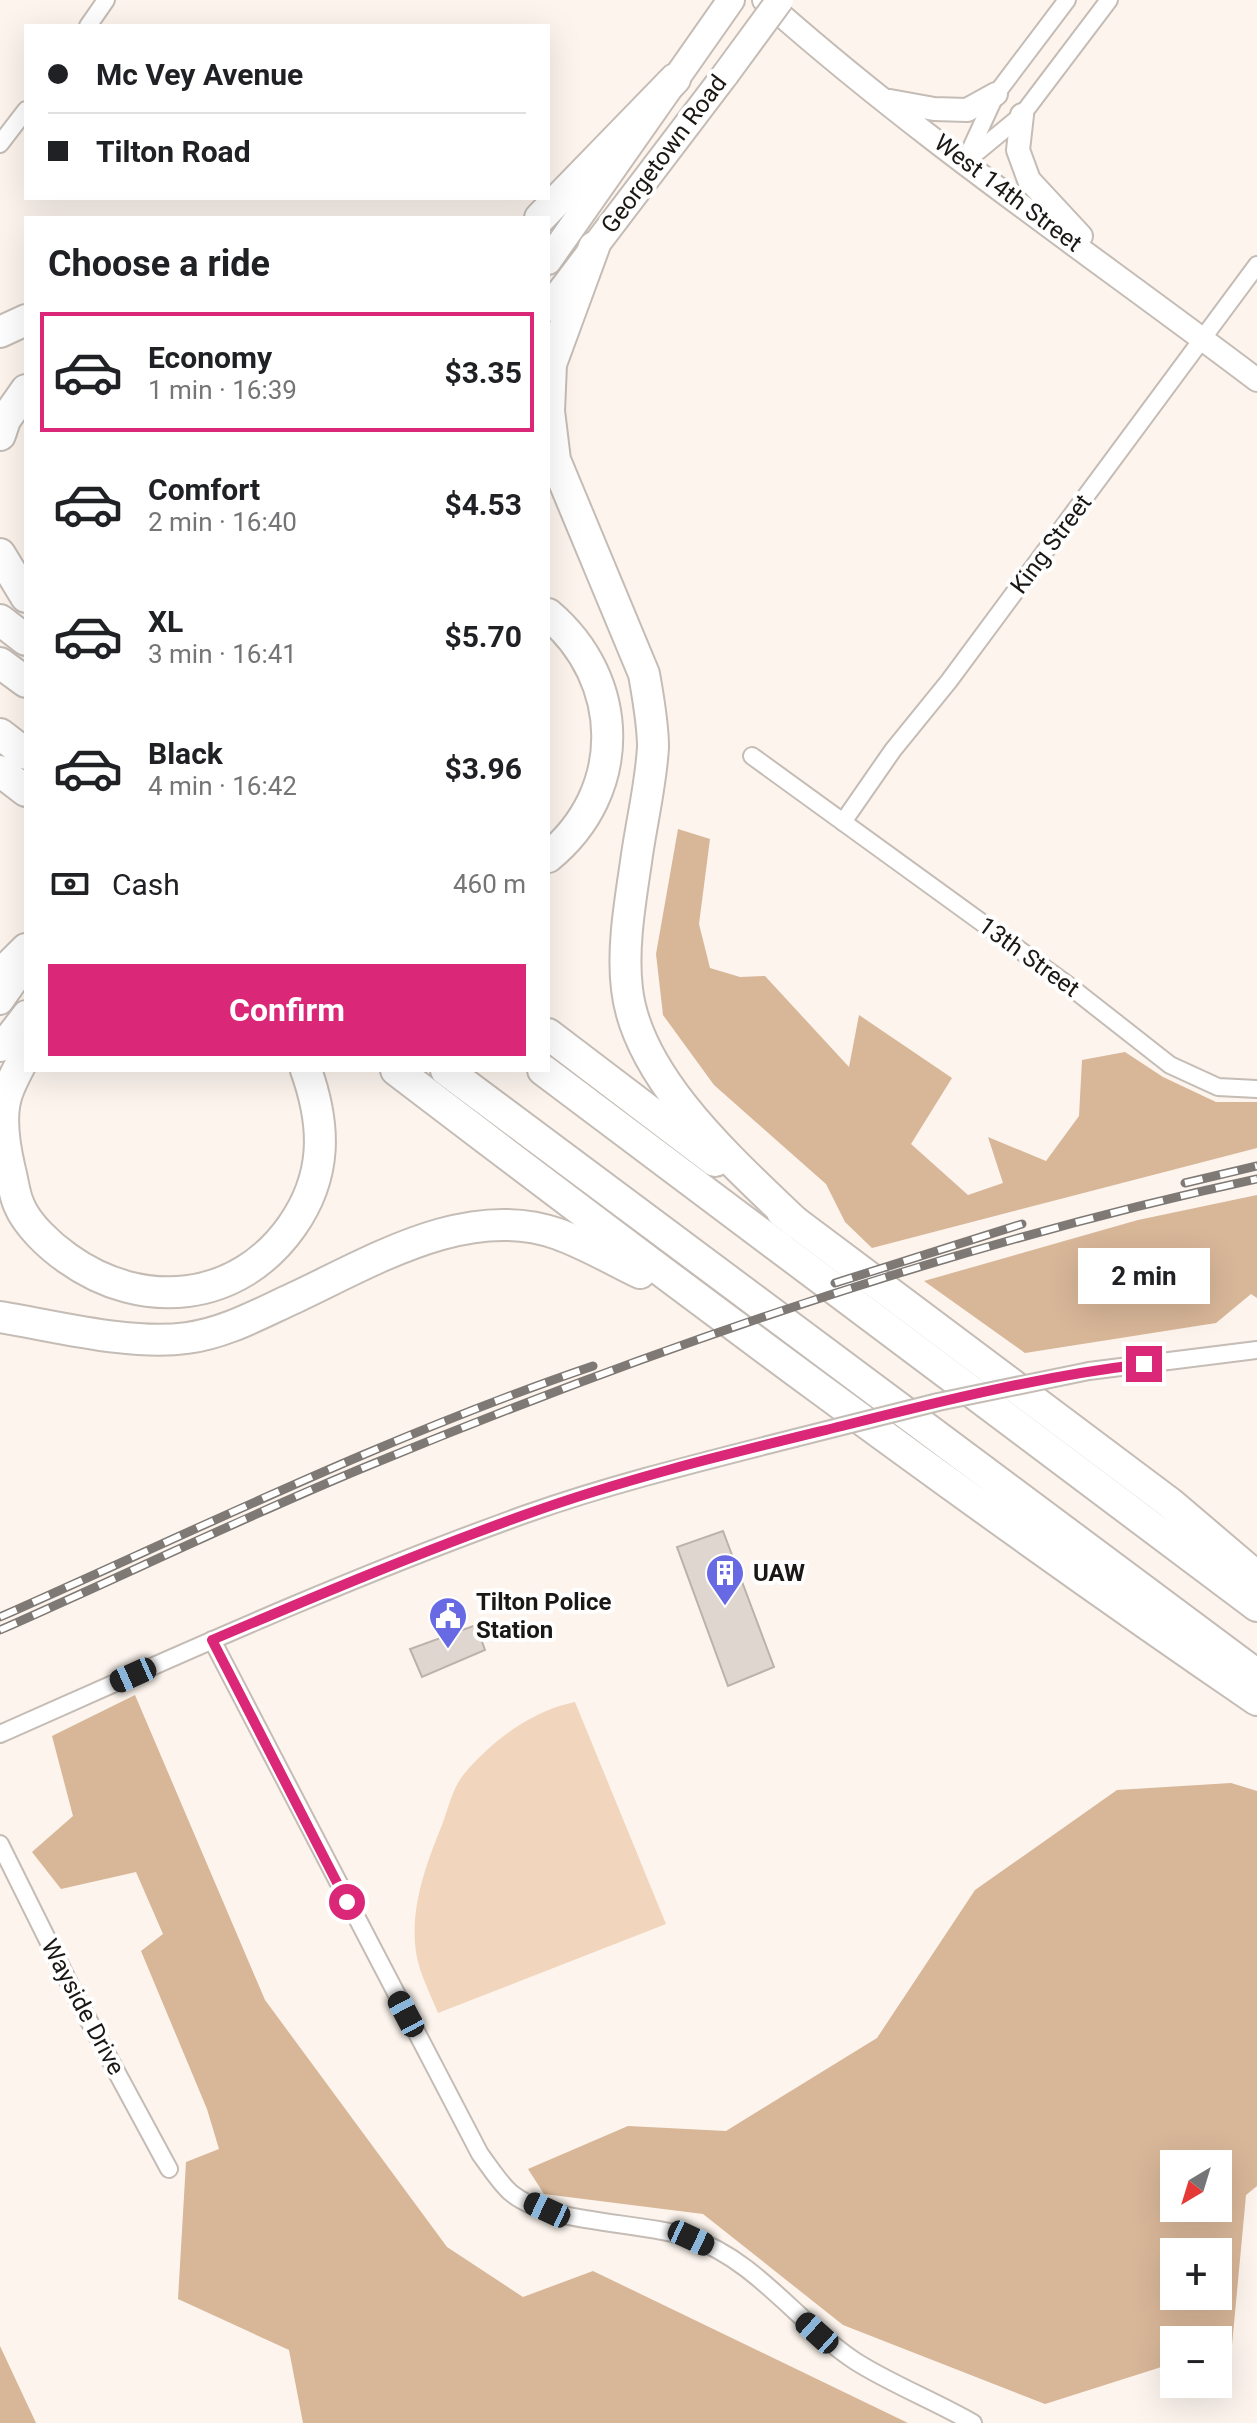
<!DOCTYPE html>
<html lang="en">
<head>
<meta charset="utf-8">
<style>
  body { margin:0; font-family:Roboto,sans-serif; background:#f6f6f6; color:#202124; height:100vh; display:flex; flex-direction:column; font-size:30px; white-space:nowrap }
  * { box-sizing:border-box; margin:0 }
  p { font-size:26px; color:#757577 }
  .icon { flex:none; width:44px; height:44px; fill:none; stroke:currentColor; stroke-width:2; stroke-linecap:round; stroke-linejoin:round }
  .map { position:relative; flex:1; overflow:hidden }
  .side { position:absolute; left:24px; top:216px; width:526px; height:856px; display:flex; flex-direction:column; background:#fff; border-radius:0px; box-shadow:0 8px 32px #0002 }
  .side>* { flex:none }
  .guide { position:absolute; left:24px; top:24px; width:526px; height:176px; border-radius:0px; box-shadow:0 8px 32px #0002; display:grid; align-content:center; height:176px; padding:0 24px; background:#fff }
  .needle { width:52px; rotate:218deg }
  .buttons { position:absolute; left:1160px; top:2150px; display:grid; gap:16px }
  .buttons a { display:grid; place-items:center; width:72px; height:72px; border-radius:0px; background:#fff; box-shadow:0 8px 32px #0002; font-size:40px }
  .end { position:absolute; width:36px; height:36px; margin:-18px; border:10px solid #db2777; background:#fff; box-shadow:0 0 0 4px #fff }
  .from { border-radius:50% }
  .bubble { position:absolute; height:56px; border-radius:0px; background:#fff; box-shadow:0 8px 32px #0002; font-size:26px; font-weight:700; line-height:56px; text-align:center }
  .car { position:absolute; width:24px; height:48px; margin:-24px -12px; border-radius:10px; box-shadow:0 0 6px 2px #0007; background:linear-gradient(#222 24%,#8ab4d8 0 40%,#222 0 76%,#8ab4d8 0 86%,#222 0) }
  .guide b { display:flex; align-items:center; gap:28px; height:76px; font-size:30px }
  .guide b+b { border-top:2px solid #e0e0e0 }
  .guide i { width:20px; height:20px; background:#202124 }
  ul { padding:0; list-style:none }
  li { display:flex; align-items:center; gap:24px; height:120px; margin:0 16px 12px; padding:0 8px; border:4px solid transparent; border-radius:0px }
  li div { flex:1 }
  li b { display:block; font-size:30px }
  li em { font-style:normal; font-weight:700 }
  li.active { border-color:#db2777 }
  li>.icon { width:72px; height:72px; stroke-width:1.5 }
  h2 { padding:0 24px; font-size:36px; line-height:96px }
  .pay { display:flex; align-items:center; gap:20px; height:88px; padding:0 24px; font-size:30px }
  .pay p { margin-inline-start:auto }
  .cta { display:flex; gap:16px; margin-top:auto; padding:16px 24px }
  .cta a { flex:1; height:92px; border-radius:0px; background:#db2777; color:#fff; font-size:32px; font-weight:700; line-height:92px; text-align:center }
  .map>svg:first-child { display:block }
</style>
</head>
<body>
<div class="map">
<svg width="1257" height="2423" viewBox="0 0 1257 2423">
  <rect width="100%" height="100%" fill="#fcf4ed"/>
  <path fill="#f1d6bd" d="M 575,1702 L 666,1924 L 438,2013 C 429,1991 416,1967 415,1943 C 412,1902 427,1862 442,1825 C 448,1809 453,1787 464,1774 C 493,1740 531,1711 575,1702 Z"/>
  <g fill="#d8b698" fill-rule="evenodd">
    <polygon points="678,829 710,839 699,924 710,968 740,977 765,976 849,1067 859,1015 952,1078 911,1144 968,1195 1003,1183 988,1137 1046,1161 1079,1116 1082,1060 1125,1052 1163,1077 1216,1102 1257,1102 1257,1148 872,1248 845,1222 826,1184 714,1085 663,1015 656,954"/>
    <polygon points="1257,1195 1257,1298 1251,1294 1216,1323 1025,1353 924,1281 1138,1220"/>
    <polygon points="135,1695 265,2000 447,2247 523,2297 593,2271 908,2423 303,2423 289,2350 178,2299 186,2162 219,2149 207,2109 141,1951 163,1934 136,1872 61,1889 32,1852 73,1816 52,1736"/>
    <path d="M 1231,1783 L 1257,1791 L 1257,2186 L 1246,2195 L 1232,2345 L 1218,2349 L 1218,2340 L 1174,2340 L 1174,2363 L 1045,2404 L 843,2325 L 703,2214 L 544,2194 L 528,2169 L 628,2126 L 726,2131 L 877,2038 L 975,1890 L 1117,1790 ZM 1174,2164 L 1218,2164 L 1218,2208 L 1174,2208 ZM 1218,2252 L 1218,2296 L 1174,2296 L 1174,2252 Z"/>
    <polygon points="0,2346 36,2423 0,2423"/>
  </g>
  <g fill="#ded6cf" stroke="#bab3ac" stroke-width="2">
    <polygon points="723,1531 774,1667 728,1686 677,1547"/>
    <polygon points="476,1625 485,1650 422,1677 410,1649"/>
  </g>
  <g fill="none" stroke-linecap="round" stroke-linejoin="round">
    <g stroke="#c4bcb5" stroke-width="20">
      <g id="street">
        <polyline points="88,26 106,0"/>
        <polyline points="0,144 26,110"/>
        <polyline points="967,157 996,94 1067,0"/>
        <polyline points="965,162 1022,115 1109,0"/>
        <polyline points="752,756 1068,985 1170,1065 1218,1087 1257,1089"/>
        <polyline points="843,822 893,750 949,681 1257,265"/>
        <polyline points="1089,1371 1257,1350"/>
        <path d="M 212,1640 L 480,2154 C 489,2166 499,2182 510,2192 C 548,2225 643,2221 691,2238 C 756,2260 799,2324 855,2361 C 889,2383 937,2402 973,2423"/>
        <path d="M 0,1734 C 174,1657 347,1578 526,1514 C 614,1483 705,1461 795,1438"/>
        <polyline points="0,1844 76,1997 169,2169"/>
      </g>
    </g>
    <g stroke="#c4bcb5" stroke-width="26">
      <g id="secondary">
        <path d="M 764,0 C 919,138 1092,255 1257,380"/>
        <polyline points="890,101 934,109 967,110 996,94"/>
        <polyline points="1022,115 1018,150 1029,180 1081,236"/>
      </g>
    </g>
    <g stroke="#c4bcb5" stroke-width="30">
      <g id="primary">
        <polyline points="548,261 731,0"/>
        <polyline points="548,308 725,75"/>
        <polyline points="0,1001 26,964"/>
        <polyline points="0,1048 26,1014"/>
      </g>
    </g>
    <g stroke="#c4bcb5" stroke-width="34">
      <g id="highway">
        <polyline points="540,218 675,79"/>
        <path d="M 594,247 L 551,364 L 549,411 L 555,460 L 644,674 C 648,697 653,723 653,747 C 651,785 641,824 636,862 C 630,903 622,948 627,989 C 637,1079 734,1163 796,1223"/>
        <polyline points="0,332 26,320"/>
        <polyline points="0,435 5,420 26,390"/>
        <polyline points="0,554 26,597"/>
        <path d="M 548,614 C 626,680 628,792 548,857"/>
        <polyline points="0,620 26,640"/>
        <polyline points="0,663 26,682"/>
        <polyline points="0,734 26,754"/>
        <polyline points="0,771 26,791"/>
        <polyline points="0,975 26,949"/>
        <polyline points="548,1034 715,1161"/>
        <path d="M 26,1053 C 20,1067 10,1082 6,1097 C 0,1118 5,1149 10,1170 C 13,1181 14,1194 19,1205 C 27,1225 50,1246 67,1258 C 142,1312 238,1303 292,1226 C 327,1176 326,1126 306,1070"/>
        <path d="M 396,1070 C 679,1286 963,1499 1257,1700"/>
        <polyline points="446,1070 1257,1675"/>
        <polyline points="543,1070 1257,1606"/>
        <polyline points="782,1212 1170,1503 1257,1577"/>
        <path d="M 0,1317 C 55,1326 132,1346 187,1338 C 225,1333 259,1314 294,1298 C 373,1261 468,1202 558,1234 C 586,1244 613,1260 640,1273"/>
      </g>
    </g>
    <use href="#street" stroke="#fff" stroke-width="16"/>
    <use href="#secondary" stroke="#fff" stroke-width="22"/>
    <use href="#primary" stroke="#fff" stroke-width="26"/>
    <use href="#highway" stroke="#fff" stroke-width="30"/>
    <g stroke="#7e7975" stroke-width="9">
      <g id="rail">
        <polyline points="1185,1183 1257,1166"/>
        <polyline points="835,1283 1022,1224"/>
        <path d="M 0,1617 C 196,1530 390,1435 593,1366"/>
        <path d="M 0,1630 C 125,1575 248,1515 375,1463 C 657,1347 958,1243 1257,1179"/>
      </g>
    </g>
    <use href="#rail" stroke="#fff" stroke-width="6" stroke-dasharray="18" stroke-linecap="butt"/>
    <g stroke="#c4bcb5" stroke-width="20" stroke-linecap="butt">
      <polyline id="street-bridge" points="795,1438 938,1402 1089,1371"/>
    </g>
    <g stroke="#c4bcb5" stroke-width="30" stroke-linecap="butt">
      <polyline id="primary-bridge" points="725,75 780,0"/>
    </g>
    <use href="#street-bridge" stroke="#fff" stroke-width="16"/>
    <use href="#primary-bridge" stroke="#fff" stroke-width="26"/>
  </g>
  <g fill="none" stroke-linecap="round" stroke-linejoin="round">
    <path stroke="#db2777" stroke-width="10" d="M 347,1902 L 212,1640 C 316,1596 420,1552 527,1514 C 630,1477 736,1452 842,1426 C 941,1401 1042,1376 1144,1364"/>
  </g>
  <defs>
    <g id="building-pin" transform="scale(2)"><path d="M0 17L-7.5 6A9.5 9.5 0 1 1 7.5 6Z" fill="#686ae4" stroke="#fff"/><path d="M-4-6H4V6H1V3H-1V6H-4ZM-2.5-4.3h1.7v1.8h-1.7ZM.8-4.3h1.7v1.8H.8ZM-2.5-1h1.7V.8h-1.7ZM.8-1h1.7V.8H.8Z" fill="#fff"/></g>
    <g id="civic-pin" transform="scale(2)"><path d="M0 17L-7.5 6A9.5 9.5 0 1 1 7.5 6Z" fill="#686ae4" stroke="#fff"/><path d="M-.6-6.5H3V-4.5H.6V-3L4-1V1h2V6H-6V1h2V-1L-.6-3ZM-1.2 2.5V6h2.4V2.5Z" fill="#fff"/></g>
  </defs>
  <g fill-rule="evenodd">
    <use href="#building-pin" x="725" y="1573"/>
    <use href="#civic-pin" x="448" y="1616"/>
  </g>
  <g text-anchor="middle" stroke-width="8" stroke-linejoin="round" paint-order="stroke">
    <g font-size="24" fill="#1a1715" stroke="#fff">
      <text transform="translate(664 154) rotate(-53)" y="8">Georgetown Road</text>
      <text transform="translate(1008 193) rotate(37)" y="8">West 14th Street</text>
      <text transform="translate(1051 544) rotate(-53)" y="8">King Street</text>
      <text transform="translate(1029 957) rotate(36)" y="8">13th Street</text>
      <text transform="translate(83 2007) rotate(62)" y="8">Wayside Drive</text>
    </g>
    <g font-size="24" font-weight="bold" fill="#1a1715" stroke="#fff" text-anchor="start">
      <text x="753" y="1581">UAW</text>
      <text x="476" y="1610">Tilton Police<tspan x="476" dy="28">Station</tspan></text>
    </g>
  </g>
</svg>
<div class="buttons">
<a><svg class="needle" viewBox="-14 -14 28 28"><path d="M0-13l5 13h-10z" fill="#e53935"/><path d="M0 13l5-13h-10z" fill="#757577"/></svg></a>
<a>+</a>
<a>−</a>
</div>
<i class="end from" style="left:347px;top:1902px"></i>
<i class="end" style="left:1144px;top:1364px"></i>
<div class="bubble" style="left:1078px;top:1248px;width:132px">2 min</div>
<i class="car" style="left:133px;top:1675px;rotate:246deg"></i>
<i class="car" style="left:406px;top:2014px;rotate:332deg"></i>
<i class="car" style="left:547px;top:2210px;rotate:295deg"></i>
<i class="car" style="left:691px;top:2238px;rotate:115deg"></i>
<i class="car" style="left:817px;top:2333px;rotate:312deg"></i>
<div class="guide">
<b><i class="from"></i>Mc Vey Avenue</b>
<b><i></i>Tilton Road</b>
</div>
<section class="side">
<h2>Choose a ride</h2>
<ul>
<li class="active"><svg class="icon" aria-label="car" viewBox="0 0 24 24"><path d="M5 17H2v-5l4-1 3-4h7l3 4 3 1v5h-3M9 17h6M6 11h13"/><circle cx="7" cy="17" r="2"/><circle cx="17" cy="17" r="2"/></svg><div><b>Economy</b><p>1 min · 16:39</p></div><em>$3.35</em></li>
<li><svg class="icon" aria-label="car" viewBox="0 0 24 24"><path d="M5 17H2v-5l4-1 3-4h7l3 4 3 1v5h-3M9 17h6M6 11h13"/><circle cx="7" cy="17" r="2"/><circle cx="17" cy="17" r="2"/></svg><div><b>Comfort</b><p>2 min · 16:40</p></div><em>$4.53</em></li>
<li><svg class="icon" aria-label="car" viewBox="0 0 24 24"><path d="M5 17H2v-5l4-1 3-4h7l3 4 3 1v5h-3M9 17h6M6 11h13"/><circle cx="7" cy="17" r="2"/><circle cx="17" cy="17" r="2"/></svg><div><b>XL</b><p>3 min · 16:41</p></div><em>$5.70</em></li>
<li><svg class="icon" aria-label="car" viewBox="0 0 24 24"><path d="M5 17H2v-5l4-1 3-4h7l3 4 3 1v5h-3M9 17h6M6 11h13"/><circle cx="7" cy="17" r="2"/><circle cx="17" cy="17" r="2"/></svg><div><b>Black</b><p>4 min · 16:42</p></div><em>$3.96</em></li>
</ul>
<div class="pay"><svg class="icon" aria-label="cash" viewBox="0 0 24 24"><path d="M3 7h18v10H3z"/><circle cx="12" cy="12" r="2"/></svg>Cash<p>460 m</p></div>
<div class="cta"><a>Confirm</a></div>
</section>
</div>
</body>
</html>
